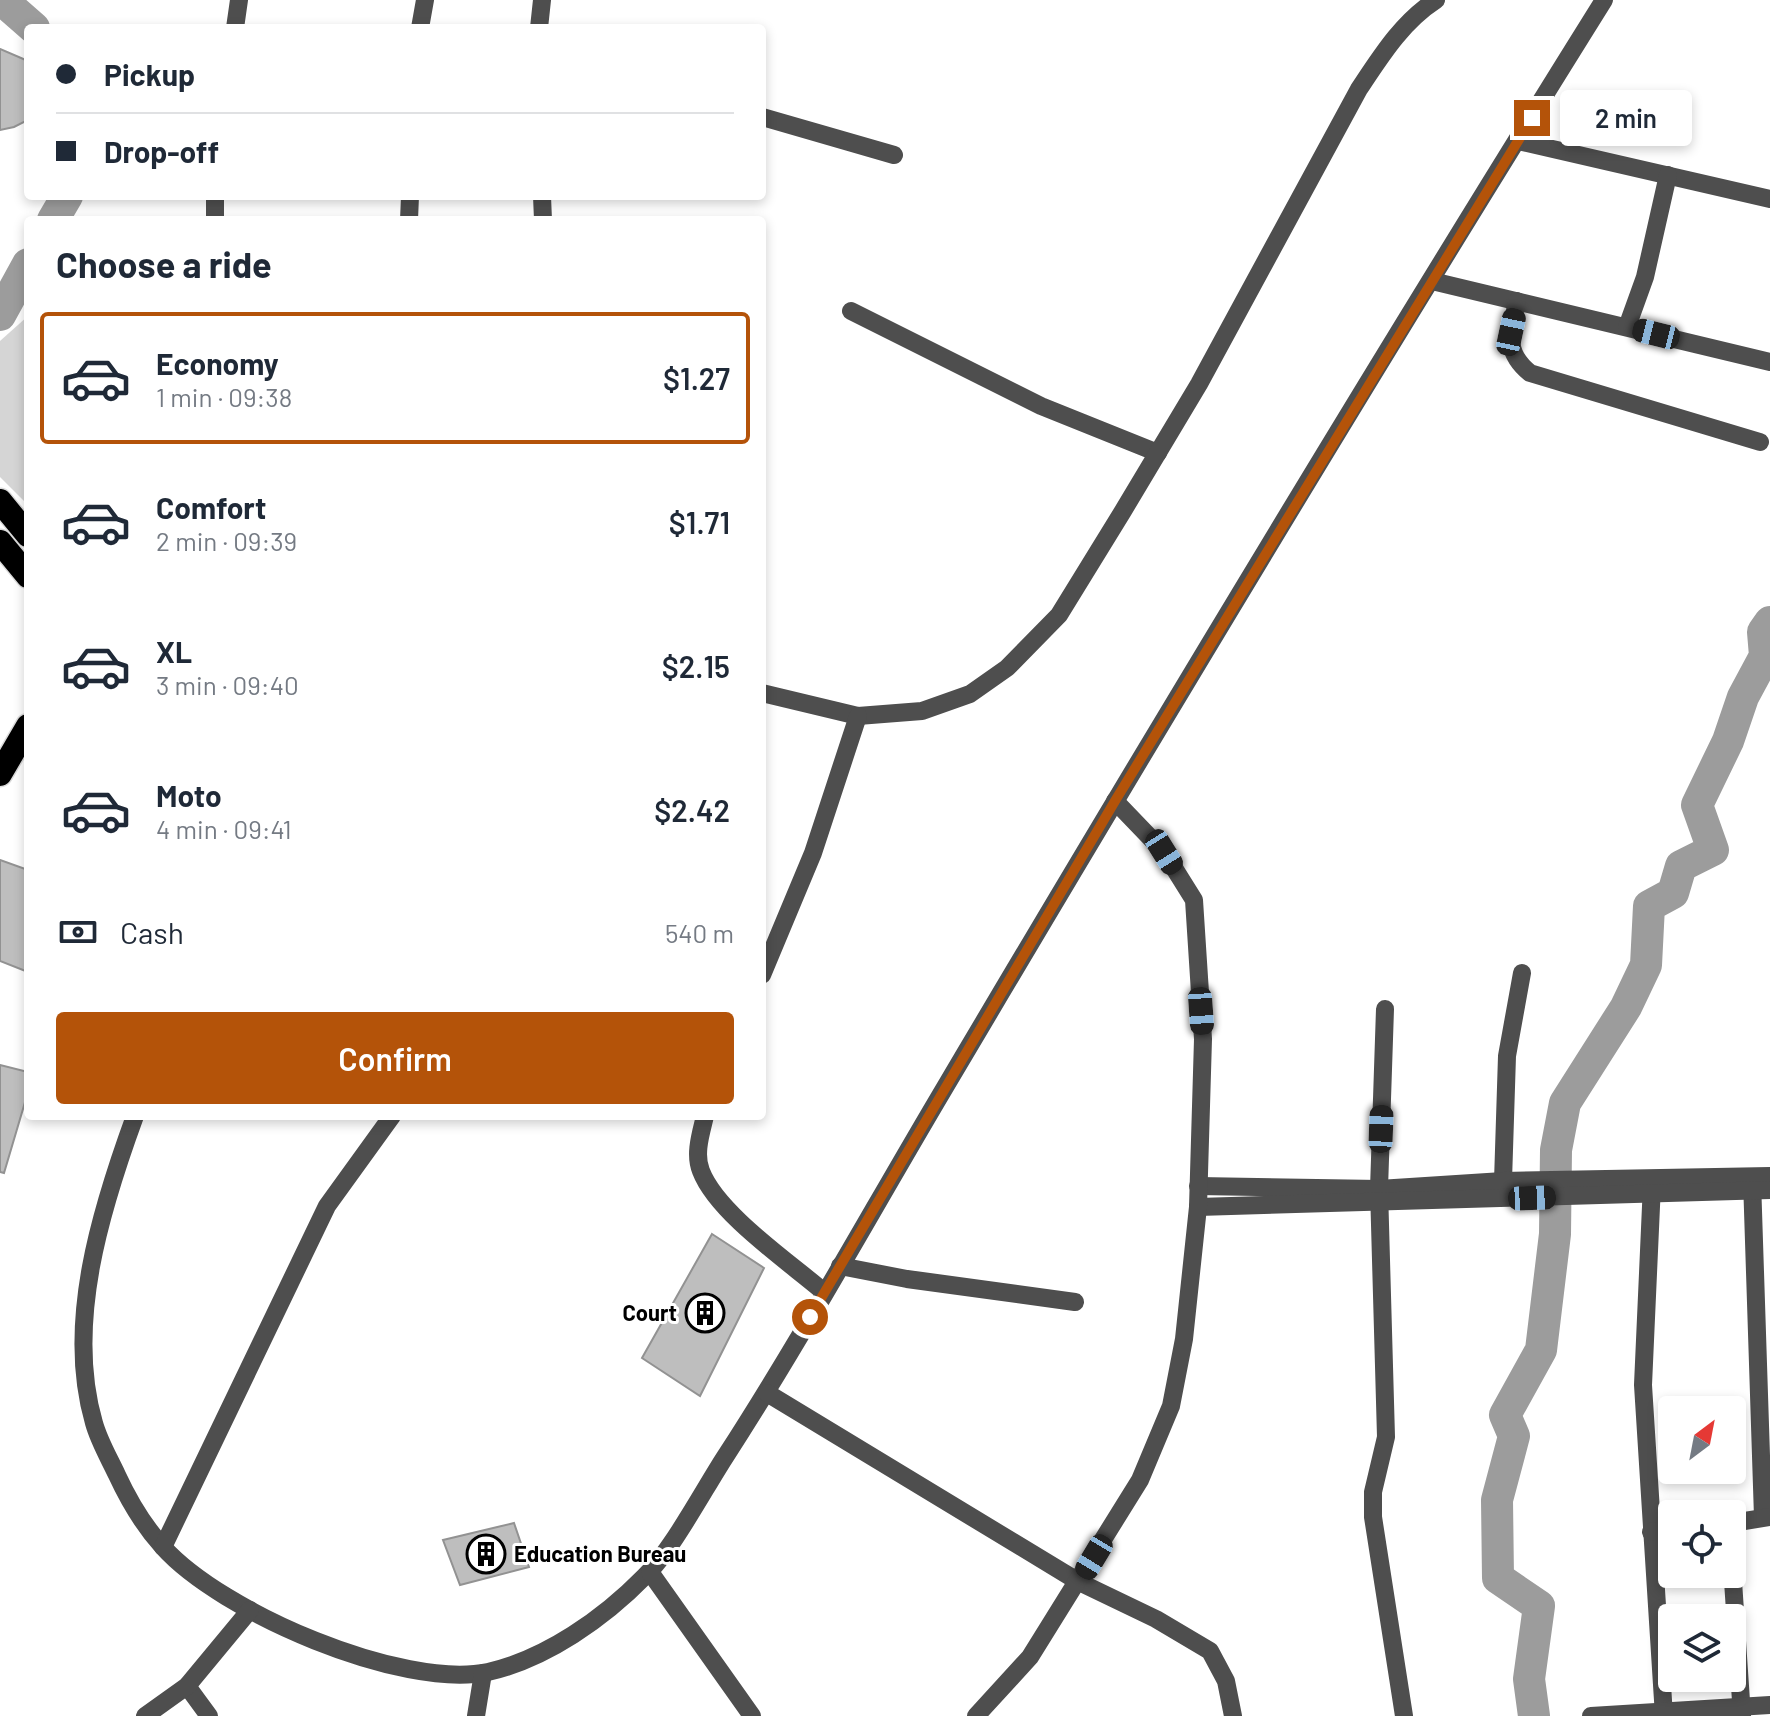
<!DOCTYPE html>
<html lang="en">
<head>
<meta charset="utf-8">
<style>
  body { margin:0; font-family:Barlow,sans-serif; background:#f6f6f7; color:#1f2937; height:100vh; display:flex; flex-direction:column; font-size:30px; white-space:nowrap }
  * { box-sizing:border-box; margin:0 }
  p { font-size:26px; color:#747a83 }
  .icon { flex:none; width:44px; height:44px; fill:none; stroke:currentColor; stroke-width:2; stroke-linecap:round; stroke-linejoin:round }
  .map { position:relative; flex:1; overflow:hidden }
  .sheet { position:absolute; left:24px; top:216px; width:742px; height:904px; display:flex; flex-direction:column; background:#fff; border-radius:8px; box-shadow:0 4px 12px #0003 }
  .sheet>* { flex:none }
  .top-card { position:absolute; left:24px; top:24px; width:742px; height:176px; border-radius:8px; box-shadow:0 4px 12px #0003; display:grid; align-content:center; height:176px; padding:0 32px; background:#fff }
  .needle { width:52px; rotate:32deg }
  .buttons { position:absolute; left:1658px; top:1396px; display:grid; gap:16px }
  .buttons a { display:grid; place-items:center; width:88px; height:88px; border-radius:8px; background:#fff; box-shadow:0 4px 12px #0003; font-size:40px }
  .end { position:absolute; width:36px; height:36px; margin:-18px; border:10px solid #b45309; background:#fff; box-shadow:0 0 0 4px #fff }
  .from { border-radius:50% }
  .bubble { position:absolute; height:56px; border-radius:8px; background:#fff; box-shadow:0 4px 12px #0003; font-size:26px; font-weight:600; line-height:56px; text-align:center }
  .car { position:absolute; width:24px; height:48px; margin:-24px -12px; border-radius:10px; box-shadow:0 0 6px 2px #0007; background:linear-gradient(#222 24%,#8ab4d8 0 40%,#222 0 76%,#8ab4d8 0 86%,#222 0) }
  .top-card b { display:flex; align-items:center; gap:28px; height:76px; font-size:30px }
  .top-card b+b { border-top:2px solid #e0e1e3 }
  .top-card i { width:20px; height:20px; background:#1f2937 }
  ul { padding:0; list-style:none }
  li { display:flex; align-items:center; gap:24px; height:132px; margin:0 16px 12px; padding:0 16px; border:4px solid transparent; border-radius:8px }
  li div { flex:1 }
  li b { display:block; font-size:30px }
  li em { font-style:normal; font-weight:600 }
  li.selected { border-color:#b45309 }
  li>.icon { width:72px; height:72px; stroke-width:1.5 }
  h2 { padding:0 32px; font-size:36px; line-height:96px }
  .pay { display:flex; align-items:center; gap:20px; height:88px; padding:0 32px; font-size:30px }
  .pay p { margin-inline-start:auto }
  .action { display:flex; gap:16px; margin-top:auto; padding:16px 32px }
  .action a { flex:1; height:92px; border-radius:8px; background:#b45309; color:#fff; font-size:32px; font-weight:600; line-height:92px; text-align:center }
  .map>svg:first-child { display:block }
</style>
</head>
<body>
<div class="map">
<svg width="1770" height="1716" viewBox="0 0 1770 1716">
  <rect width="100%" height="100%" fill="#fff"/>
  <polygon fill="#d5d5d5" points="28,316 28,505 0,477 0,341"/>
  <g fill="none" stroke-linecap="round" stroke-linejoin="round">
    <g stroke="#9c9c9c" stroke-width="32">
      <polyline points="2,0 34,28"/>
      <polyline points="53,220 67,196"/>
      <polyline points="0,315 28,264"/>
      <polyline points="1534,1716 1529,1679 1539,1606 1498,1578 1497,1500 1514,1436 1505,1415 1541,1350 1555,1234 1556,1150 1565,1103 1626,1007 1646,965 1649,906 1673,893 1681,866 1713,850 1697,805 1728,741 1743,697 1765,656 1763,632 1770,622"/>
    </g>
  </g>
  <g fill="#bebebe" stroke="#929292" stroke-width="2">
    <polygon points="0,49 28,61 28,120 14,127 0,130"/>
    <polygon points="0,860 28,870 28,972 0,961"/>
    <polygon points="0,1065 28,1072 28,1092 4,1173 0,1172"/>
    <polygon points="712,1234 764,1268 700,1396 642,1358"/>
    <polygon points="514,1523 529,1567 460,1585 443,1540"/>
  </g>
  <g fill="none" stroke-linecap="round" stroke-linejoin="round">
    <g stroke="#dbdbdb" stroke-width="27">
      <g id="highway">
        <polyline points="0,501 28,535"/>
        <polyline points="0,542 28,576"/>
        <polyline points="0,774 28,726"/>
      </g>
    </g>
    <g stroke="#4e4e4e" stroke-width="18">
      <polyline points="235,28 239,0"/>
      <polyline points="420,28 425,0"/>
      <polyline points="539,28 542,0"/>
      <polyline points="762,117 894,155"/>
      <polyline points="1518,141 1770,199"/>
      <polyline points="215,196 215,220"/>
      <polyline points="542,196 543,220"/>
      <polyline points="409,220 410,196"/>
      <polyline points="1432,281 1770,362"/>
      <path d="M 1517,301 C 1511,332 1503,351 1530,373 L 1760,442"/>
      <polyline points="851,311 1041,406 1158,453"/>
      <polyline points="1627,327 1645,277 1668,175"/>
      <path d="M 762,693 L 858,716 L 922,711 L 970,694 L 1007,668 L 1059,615 L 1123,511 L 1199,384 L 1359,89 C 1381,56 1402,22 1436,0"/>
      <polyline points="762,975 813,853 858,716"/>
      <polyline points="1385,1009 1379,1189 1386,1437 1373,1492 1373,1517 1404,1716"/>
      <path d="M 135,1116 C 101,1209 65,1324 94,1423 C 99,1441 109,1458 117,1475 C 129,1501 144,1526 163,1547 C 221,1612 402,1690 488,1672 C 546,1659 604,1618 645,1576 C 672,1550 703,1491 725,1457 C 802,1338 871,1212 944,1089 C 1160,724 1379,360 1604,0"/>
      <path d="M 705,1116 C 701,1133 694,1154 701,1171 C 717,1213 789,1262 824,1292"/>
      <polyline points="1752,1180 1763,1517"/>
      <polyline points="1503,1181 1507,1056 1522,973"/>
      <polyline points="1652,1184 1643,1385 1664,1716"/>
      <polyline points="1198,1186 1379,1189 1503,1181 1770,1176"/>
      <polyline points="1198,1207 1770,1190"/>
      <polyline points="840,1266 907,1279 1075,1302"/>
      <polyline points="767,1393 1079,1582 1156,1619 1210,1651 1226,1681 1233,1716"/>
      <polyline points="1732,1523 1770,1517"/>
      <polyline points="1651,1532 1672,1529"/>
      <polyline points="163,1547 327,1206 392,1116"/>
      <polyline points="1732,1566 1742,1716"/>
      <polyline points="650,1572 752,1716"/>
      <polyline points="187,1686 209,1716"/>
      <polyline points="145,1716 187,1686 250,1610"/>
      <polyline points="476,1716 483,1673"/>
      <polyline points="976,1716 1030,1657 1140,1480 1171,1406 1184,1339 1198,1207 1203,1039 1194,900 1164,852 1115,801"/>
      <polyline points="1591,1716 1770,1705"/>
    </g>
    <use href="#highway" stroke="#000" stroke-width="24"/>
  </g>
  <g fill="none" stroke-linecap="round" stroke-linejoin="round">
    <polyline stroke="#b45309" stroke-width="10" points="810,1317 1115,801 1532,118"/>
  </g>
  <defs>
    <g id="building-ring" transform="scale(2)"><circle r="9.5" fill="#fff" stroke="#000" stroke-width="1.5"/><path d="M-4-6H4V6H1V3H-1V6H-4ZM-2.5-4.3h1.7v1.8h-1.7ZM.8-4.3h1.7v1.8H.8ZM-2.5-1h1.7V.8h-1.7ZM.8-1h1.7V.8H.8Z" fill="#000"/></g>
  </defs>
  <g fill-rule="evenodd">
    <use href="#building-ring" x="705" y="1313"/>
    <use href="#building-ring" x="486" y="1554"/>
  </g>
  <g text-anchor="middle" stroke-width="6" stroke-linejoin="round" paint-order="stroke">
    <g font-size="22" font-weight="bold" fill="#000" stroke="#fff" text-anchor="end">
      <text x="677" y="1321">Court</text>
      <text x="514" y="1562" text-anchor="start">Education Bureau</text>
    </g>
  </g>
</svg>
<div class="buttons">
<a><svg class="needle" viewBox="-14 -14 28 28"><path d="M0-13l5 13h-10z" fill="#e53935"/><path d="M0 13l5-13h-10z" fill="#747a83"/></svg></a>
<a><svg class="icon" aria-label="locate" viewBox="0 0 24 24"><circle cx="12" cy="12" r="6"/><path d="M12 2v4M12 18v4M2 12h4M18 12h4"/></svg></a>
<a><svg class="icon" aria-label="layers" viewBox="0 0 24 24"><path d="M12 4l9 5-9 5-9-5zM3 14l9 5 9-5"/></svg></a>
</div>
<i class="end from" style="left:810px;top:1317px"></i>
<i class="end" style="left:1532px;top:118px"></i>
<div class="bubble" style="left:1560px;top:90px;width:132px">2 min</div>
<i class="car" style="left:1511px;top:332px;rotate:12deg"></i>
<i class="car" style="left:1656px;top:334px;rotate:284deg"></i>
<i class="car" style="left:1164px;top:852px;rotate:148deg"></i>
<i class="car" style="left:1201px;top:1011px;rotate:176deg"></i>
<i class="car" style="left:1381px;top:1129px;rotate:2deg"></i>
<i class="car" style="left:1532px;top:1198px;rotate:88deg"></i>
<i class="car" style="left:1094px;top:1557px;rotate:211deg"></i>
<div class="top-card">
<b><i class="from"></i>Pickup</b>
<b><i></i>Drop-off</b>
</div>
<section class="sheet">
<h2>Choose a ride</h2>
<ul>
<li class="selected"><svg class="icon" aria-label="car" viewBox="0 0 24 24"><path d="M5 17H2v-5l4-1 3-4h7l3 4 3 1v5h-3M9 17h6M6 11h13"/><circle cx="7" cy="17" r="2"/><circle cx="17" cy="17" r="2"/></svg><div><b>Economy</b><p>1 min · 09:38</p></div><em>$1.27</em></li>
<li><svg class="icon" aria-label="car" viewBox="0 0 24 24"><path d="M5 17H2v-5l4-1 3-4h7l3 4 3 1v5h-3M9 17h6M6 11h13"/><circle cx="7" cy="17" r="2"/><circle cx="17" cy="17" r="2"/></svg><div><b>Comfort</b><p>2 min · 09:39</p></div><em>$1.71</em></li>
<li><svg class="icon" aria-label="car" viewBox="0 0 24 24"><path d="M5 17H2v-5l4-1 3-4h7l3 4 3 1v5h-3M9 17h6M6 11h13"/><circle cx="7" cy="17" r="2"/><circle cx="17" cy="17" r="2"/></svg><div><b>XL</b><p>3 min · 09:40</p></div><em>$2.15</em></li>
<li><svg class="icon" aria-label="car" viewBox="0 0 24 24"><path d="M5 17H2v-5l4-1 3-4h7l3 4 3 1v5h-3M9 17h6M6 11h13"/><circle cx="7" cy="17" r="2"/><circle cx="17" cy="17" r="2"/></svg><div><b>Moto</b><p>4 min · 09:41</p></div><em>$2.42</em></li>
</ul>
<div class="pay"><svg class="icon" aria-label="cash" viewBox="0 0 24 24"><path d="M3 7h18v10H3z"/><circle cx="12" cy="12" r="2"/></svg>Cash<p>540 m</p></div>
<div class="action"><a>Confirm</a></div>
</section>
</div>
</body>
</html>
